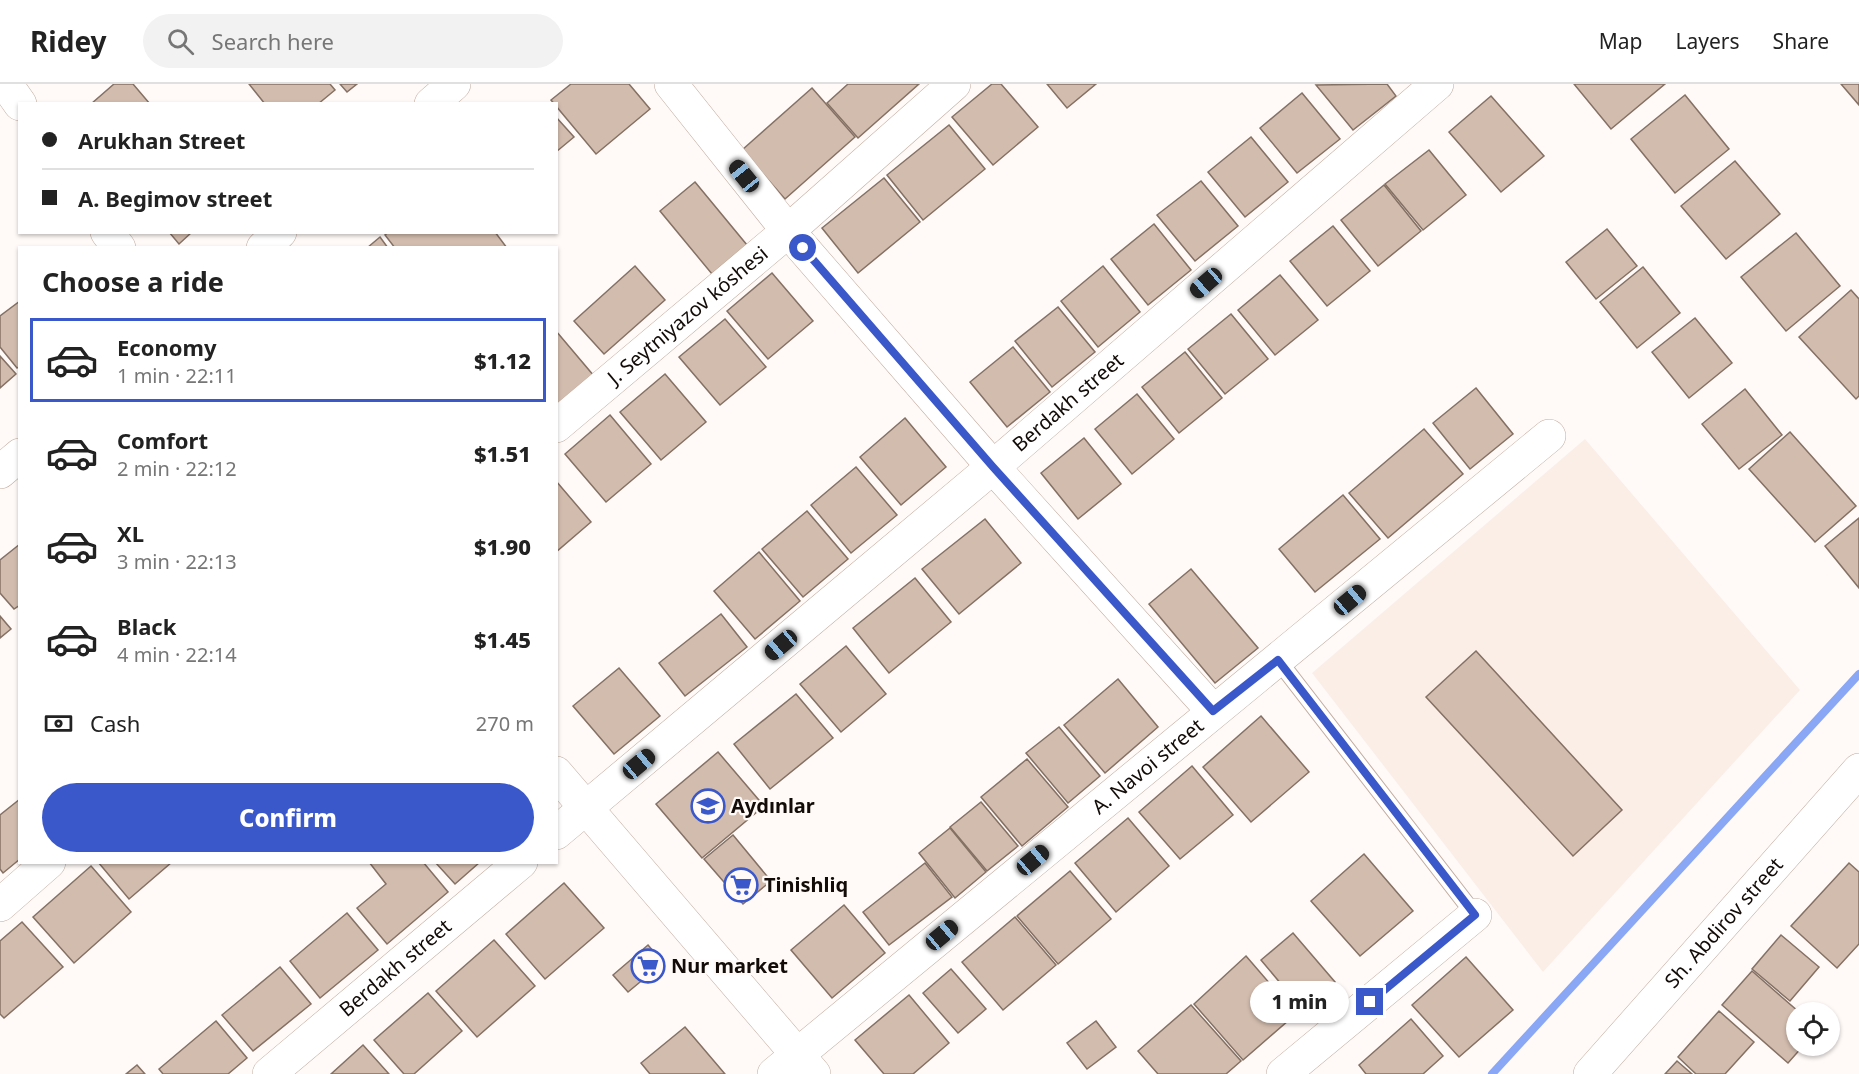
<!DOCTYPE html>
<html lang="en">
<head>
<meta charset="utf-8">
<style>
  body { margin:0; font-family:"Noto Sans",sans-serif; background:#f2f2f2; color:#222; height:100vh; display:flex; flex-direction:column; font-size:22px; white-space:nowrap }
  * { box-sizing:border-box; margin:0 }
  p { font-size:20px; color:#767676 }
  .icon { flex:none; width:33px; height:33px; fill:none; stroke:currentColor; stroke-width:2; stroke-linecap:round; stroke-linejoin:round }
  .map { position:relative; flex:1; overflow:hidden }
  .drawer { position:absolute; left:18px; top:162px; width:540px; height:618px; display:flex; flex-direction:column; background:#fff; border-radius:0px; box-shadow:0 2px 4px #0004 }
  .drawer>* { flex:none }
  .banner { position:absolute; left:18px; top:18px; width:540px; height:132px; border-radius:0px; box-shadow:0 2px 4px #0004; display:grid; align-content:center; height:132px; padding:0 24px; background:#fff }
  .tools { position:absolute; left:1786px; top:918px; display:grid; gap:12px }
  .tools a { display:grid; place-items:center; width:54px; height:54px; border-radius:50%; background:#fff; box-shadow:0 2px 4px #0004; font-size:30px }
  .end { position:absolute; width:27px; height:27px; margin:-14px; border:8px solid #3b58ca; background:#fff; box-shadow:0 0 0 3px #fff }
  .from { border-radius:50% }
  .bubble { position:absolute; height:42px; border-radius:21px; background:#fff; box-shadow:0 2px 4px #0004; font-size:20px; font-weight:800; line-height:42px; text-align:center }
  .car { position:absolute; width:18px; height:36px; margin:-18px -9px; border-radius:8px; box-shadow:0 0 4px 2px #0007; background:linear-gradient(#222 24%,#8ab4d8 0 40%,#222 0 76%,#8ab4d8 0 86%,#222 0) }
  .banner b { display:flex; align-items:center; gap:21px; height:57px; font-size:22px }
  .banner b+b { border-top:2px solid #e0e0e0 }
  .banner i { width:15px; height:15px; background:#222 }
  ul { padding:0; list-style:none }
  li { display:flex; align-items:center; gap:18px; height:84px; margin:0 12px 9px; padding:0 12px; border:3px solid transparent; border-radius:0px }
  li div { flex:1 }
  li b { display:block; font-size:22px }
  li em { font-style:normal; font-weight:800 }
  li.on { border-color:#3b58ca }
  li>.icon { width:54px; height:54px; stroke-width:1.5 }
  h2 { padding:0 24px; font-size:27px; line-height:72px }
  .pay { display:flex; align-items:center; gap:15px; height:66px; padding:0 24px; font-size:22px }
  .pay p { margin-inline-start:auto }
  .cta { display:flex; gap:12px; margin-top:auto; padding:12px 24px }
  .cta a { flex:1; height:69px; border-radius:36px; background:#3b58ca; color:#fff; font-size:24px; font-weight:800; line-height:69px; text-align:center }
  header { display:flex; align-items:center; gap:36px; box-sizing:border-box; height:84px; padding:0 30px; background:#fff; border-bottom:2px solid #e0e0e0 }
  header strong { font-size:28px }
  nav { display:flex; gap:33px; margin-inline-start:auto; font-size:21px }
  .search { width:420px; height:54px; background:#f2f2f2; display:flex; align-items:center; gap:15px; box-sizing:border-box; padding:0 21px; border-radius:33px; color:#767676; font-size:22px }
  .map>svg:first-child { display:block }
</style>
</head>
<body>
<header>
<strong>Ridey</strong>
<div class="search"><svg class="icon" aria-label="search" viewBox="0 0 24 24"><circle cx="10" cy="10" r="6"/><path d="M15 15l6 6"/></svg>Search here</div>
<nav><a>Map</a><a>Layers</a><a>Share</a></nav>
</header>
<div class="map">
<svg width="1859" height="990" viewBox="0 0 1859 990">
  <rect width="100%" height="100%" fill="#fffaf7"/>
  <polygon fill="#fbeee7" points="1585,355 1800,606 1543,888 1312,589"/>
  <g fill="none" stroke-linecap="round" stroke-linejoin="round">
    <polyline stroke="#8aa7f5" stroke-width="8" points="1492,990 1859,590"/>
  </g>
  <g fill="#d2bcae" stroke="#857064" stroke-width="1.5">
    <polygon points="114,0 133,0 150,20 91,20"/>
    <polygon points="249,0 330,0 335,6 318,20 265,20"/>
    <polygon points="340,0 357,0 347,8"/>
    <polygon points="571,0 629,0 650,25 596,70 551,16"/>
    <polygon points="848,0 919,0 858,54 827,19"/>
    <polygon points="992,0 1001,0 1038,43 993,81 952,33"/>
    <polygon points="1047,0 1096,0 1067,24"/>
    <polygon points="1387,0 1396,12 1353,46 1316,1"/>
    <polygon points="1574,0 1665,0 1611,45"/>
    <polygon points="1841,0 1859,0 1859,21"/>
    <polygon points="812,4 855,53 785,115 742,66"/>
    <polygon points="1302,9 1340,55 1297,89 1260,44"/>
    <polygon points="1685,11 1729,65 1675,109 1631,55"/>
    <polygon points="1491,12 1544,72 1501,108 1449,48"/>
    <polygon points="556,33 574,53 556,68"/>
    <polygon points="949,41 985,85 923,136 887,91"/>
    <polygon points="1251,53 1288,98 1245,133 1208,88"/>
    <polygon points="1429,66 1466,111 1423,146 1385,100"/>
    <polygon points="1735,77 1780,130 1726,175 1681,122"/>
    <polygon points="884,94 920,138 858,189 822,144"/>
    <polygon points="1201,97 1238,142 1195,177 1157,131"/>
    <polygon points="695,98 747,161 712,190 660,127"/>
    <polygon points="1384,101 1421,147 1378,182 1341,136"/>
    <polygon points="1154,140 1191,186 1148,221 1111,175"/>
    <polygon points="1333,142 1370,187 1327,222 1290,177"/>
    <polygon points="1607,145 1637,182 1596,215 1566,178"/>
    <polygon points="169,148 192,148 179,160"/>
    <polygon points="389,148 495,148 507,164 395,164 385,151"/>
    <polygon points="1796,149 1840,202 1786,247 1741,193"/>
    <polygon points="380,153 388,164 367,164"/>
    <polygon points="635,182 665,216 604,270 574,237"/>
    <polygon points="1103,182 1140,228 1098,263 1061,217"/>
    <polygon points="1643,183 1680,229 1637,264 1600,218"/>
    <polygon points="772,189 813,237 768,275 727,227"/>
    <polygon points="1280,191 1318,236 1275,271 1238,226"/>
    <polygon points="1851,206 1859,215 1859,312 1856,315 1799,253"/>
    <polygon points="20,217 20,282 17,284 0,263 0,232"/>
    <polygon points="1058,223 1095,268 1052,303 1015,257"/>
    <polygon points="1231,230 1268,275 1225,310 1188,265"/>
    <polygon points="1695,234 1732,279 1689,314 1652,268"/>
    <polygon points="725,235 766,283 720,321 679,273"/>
    <polygon points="556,247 594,292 556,322"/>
    <polygon points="1013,263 1050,308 1007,343 970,298"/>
    <polygon points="1185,268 1222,314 1179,349 1142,303"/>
    <polygon points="0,272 16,290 0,304"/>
    <polygon points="665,290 706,338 661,376 620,328"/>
    <polygon points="1476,304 1513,350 1470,385 1433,339"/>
    <polygon points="1745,305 1782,351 1739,385 1702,340"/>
    <polygon points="1137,310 1174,355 1132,390 1095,345"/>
    <polygon points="610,331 651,380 606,418 565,370"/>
    <polygon points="905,334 946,383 901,421 860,373"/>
    <polygon points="1424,345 1463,390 1388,454 1349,409"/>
    <polygon points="1790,348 1856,422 1815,458 1749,385"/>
    <polygon points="1084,354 1121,400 1078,435 1041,389"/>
    <polygon points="856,383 897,431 851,469 811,421"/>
    <polygon points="556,397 591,438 556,468"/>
    <polygon points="1343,411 1380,455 1315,508 1279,465"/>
    <polygon points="807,427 848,475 803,513 762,465"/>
    <polygon points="1859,434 1859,504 1825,462"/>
    <polygon points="985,435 1021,479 959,530 922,485"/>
    <polygon points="20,460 20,521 14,525 0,509 0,476"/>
    <polygon points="759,468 800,517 755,555 714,507"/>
    <polygon points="1191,485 1258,564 1215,599 1149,520"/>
    <polygon points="915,494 951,538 889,589 853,544"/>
    <polygon points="721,530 747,563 685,612 659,579"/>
    <polygon points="0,532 11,545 0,554"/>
    <polygon points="846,562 886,610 841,648 800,600"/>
    <polygon points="1476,567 1622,726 1573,772 1426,613"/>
    <polygon points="619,584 660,632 614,670 573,622"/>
    <polygon points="1118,595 1158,643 1105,689 1064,641"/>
    <polygon points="796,610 833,654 770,705 734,660"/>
    <polygon points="1261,632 1309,688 1251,738 1203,683"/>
    <polygon points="1059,643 1100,692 1068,719 1026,669"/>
    <polygon points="718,668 764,722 702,774 656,720"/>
    <polygon points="1027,675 1068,723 1022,762 981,713"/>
    <polygon points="1192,682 1233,731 1180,775 1139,728"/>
    <polygon points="20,715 20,775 3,789 0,785 0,731"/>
    <polygon points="981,718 1018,762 987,787 950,743"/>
    <polygon points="1128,734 1169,782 1116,828 1075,779"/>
    <polygon points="950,744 986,788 955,814 919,769"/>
    <polygon points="733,751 771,797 743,820 704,775"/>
    <polygon points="1364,770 1413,827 1360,872 1311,817"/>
    <polygon points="98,778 172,778 129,815"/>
    <polygon points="369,778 423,778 448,808 387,860 357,824 386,800"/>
    <polygon points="435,778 480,778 455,800"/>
    <polygon points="925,779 952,813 889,861 863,828"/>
    <polygon points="1849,779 1859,788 1859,860 1837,884 1791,842"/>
    <polygon points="91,782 131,828 74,879 33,833"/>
    <polygon points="1070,787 1111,835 1058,880 1017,832"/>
    <polygon points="564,799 604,844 545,895 506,850"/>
    <polygon points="844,821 885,869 832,914 791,866"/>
    <polygon points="347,829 378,866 320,914 290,877"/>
    <polygon points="1015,833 1056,881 1003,926 962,878"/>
    <polygon points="22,838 63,883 4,934 0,930 0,857"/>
    <polygon points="1293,849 1335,898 1302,925 1261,876"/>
    <polygon points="1781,851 1819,883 1790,917 1752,885"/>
    <polygon points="494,856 535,902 477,953 436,907"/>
    <polygon points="648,861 663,879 628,908 613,891"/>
    <polygon points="1246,872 1296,930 1243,976 1194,920"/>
    <polygon points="1466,873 1513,926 1459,973 1412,921"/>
    <polygon points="280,883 311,920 253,967 222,931"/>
    <polygon points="951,885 986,925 958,949 923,909"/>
    <polygon points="1752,887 1799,928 1797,962 1803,962 1788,979 1722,921"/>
    <polygon points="428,909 462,947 414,990 404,990 374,956"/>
    <polygon points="909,911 949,959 913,990 884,990 855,956"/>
    <polygon points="1191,921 1241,977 1226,990 1158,990 1138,967"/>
    <polygon points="1719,927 1754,958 1725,990 1696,990 1678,973"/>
    <polygon points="1411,935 1443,972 1423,990 1366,990 1359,981"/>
    <polygon points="216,937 247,974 228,990 163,990 159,985"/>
    <polygon points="1096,937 1116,963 1087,985 1067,959"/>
    <polygon points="685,943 725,990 650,990 641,979"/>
    <polygon points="363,961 389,990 331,990"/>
    <polygon points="1677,977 1692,990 1665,990"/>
    <polygon points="137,981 145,990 126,990"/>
  </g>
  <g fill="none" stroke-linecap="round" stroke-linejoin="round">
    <g stroke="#c2ac9f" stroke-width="18">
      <polyline id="lane" points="1278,576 1475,831"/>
    </g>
    <g stroke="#c2ac9f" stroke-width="34">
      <g id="street">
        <polyline points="671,0 788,147 993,383 1213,627"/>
        <path id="s1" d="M 556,342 L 788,147 L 954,0"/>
        <path id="s2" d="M 556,749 L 993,383 L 1437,0"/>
        <polyline points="0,821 49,778"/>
        <path id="s3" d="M 269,990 L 521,778"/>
        <path id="s4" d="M 774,990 L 1549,352"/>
        <polyline points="1283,990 1475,831"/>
      </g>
    </g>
    <g stroke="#c2ac9f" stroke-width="34">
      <g id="secondary">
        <polyline points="6,0 20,20"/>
        <polyline points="431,20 454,0"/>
        <polyline points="107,148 119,164"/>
        <polyline points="263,164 280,148"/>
        <polyline points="0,388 20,371"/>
        <polyline points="556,689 814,990"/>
        <path id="s5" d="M 1590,990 L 1859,686"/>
      </g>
    </g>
    <use href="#lane" stroke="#fff" stroke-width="16"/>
    <use href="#street" stroke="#fff" stroke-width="33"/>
    <use href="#secondary" stroke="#fff" stroke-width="33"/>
  </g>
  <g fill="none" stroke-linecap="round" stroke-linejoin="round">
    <polyline stroke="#3b58ca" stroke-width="8" points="803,164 993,383 1213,627 1278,576 1475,831 1370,918"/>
  </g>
  <defs>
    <g id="school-ring" transform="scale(1.725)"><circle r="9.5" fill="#fffaf7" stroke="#3b58ca" stroke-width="1.5"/><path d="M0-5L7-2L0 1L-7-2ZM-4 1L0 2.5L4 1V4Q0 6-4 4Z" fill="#3b58ca"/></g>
    <g id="supermarket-ring" transform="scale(1.725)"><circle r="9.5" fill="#fffaf7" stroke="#3b58ca" stroke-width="1.5"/><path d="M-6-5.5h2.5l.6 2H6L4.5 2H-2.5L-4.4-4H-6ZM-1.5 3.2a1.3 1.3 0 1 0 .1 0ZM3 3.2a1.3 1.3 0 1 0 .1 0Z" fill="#3b58ca"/></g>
  </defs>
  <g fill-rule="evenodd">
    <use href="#school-ring" x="708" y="722"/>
    <use href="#supermarket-ring" x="741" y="801"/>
    <use href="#supermarket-ring" x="648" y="882"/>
  </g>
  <g text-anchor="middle" stroke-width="4.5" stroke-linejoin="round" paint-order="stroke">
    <g font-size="20" fill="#120b07" stroke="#fffaf7">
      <text dy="7" stroke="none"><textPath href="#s1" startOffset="172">J. Seytniyazov kóshesi</textPath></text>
      <text dy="7" stroke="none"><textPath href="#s2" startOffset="669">Berdakh street</textPath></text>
      <text dy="7" stroke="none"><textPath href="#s4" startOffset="484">A. Navoi street</textPath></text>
      <text dy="7" stroke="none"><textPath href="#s5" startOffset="202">Sh. Abdirov street</textPath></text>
      <text dy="7" stroke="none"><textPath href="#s3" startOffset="165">Berdakh street</textPath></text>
    </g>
    <g font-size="20" font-weight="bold" fill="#120b07" stroke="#fffaf7" text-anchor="start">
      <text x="731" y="729">Aydınlar</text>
      <text x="764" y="808">Tinishliq</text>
      <text x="671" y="889">Nur market</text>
    </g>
  </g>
</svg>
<div class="tools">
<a><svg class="icon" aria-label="locate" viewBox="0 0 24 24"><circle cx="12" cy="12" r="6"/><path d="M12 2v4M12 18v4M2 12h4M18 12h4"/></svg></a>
</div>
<i class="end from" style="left:803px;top:164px"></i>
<i class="end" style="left:1370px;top:918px"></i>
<div class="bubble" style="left:1250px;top:897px;width:99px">1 min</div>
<i class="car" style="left:744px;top:92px;rotate:321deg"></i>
<i class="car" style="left:1206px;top:199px;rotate:229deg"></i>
<i class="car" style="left:1350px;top:516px;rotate:50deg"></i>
<i class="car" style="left:781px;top:561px;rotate:230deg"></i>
<i class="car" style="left:639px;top:680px;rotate:50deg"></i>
<i class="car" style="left:1033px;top:776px;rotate:50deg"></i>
<i class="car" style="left:942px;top:851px;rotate:50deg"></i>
<div class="banner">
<b><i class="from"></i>Arukhan Street</b>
<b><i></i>A. Begimov street</b>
</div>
<section class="drawer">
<h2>Choose a ride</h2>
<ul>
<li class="on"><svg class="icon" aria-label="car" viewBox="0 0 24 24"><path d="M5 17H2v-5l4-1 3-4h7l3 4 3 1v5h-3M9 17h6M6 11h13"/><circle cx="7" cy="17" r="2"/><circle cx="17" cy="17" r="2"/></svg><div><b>Economy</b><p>1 min · 22:11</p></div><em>$1.12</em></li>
<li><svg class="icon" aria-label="car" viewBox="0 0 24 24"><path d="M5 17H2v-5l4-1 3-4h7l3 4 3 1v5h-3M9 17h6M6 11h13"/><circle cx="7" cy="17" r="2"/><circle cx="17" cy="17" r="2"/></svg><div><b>Comfort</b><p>2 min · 22:12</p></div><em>$1.51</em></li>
<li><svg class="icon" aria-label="car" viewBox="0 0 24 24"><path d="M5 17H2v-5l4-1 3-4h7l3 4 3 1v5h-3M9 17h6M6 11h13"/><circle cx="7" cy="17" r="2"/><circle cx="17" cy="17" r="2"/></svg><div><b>XL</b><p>3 min · 22:13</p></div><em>$1.90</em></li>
<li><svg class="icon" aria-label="car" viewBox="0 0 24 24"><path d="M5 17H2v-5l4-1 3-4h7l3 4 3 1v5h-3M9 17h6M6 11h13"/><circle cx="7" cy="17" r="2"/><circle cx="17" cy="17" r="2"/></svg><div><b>Black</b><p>4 min · 22:14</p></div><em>$1.45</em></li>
</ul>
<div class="pay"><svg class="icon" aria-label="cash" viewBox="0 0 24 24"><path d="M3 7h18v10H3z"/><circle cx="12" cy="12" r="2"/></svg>Cash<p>270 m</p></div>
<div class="cta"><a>Confirm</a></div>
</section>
</div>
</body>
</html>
